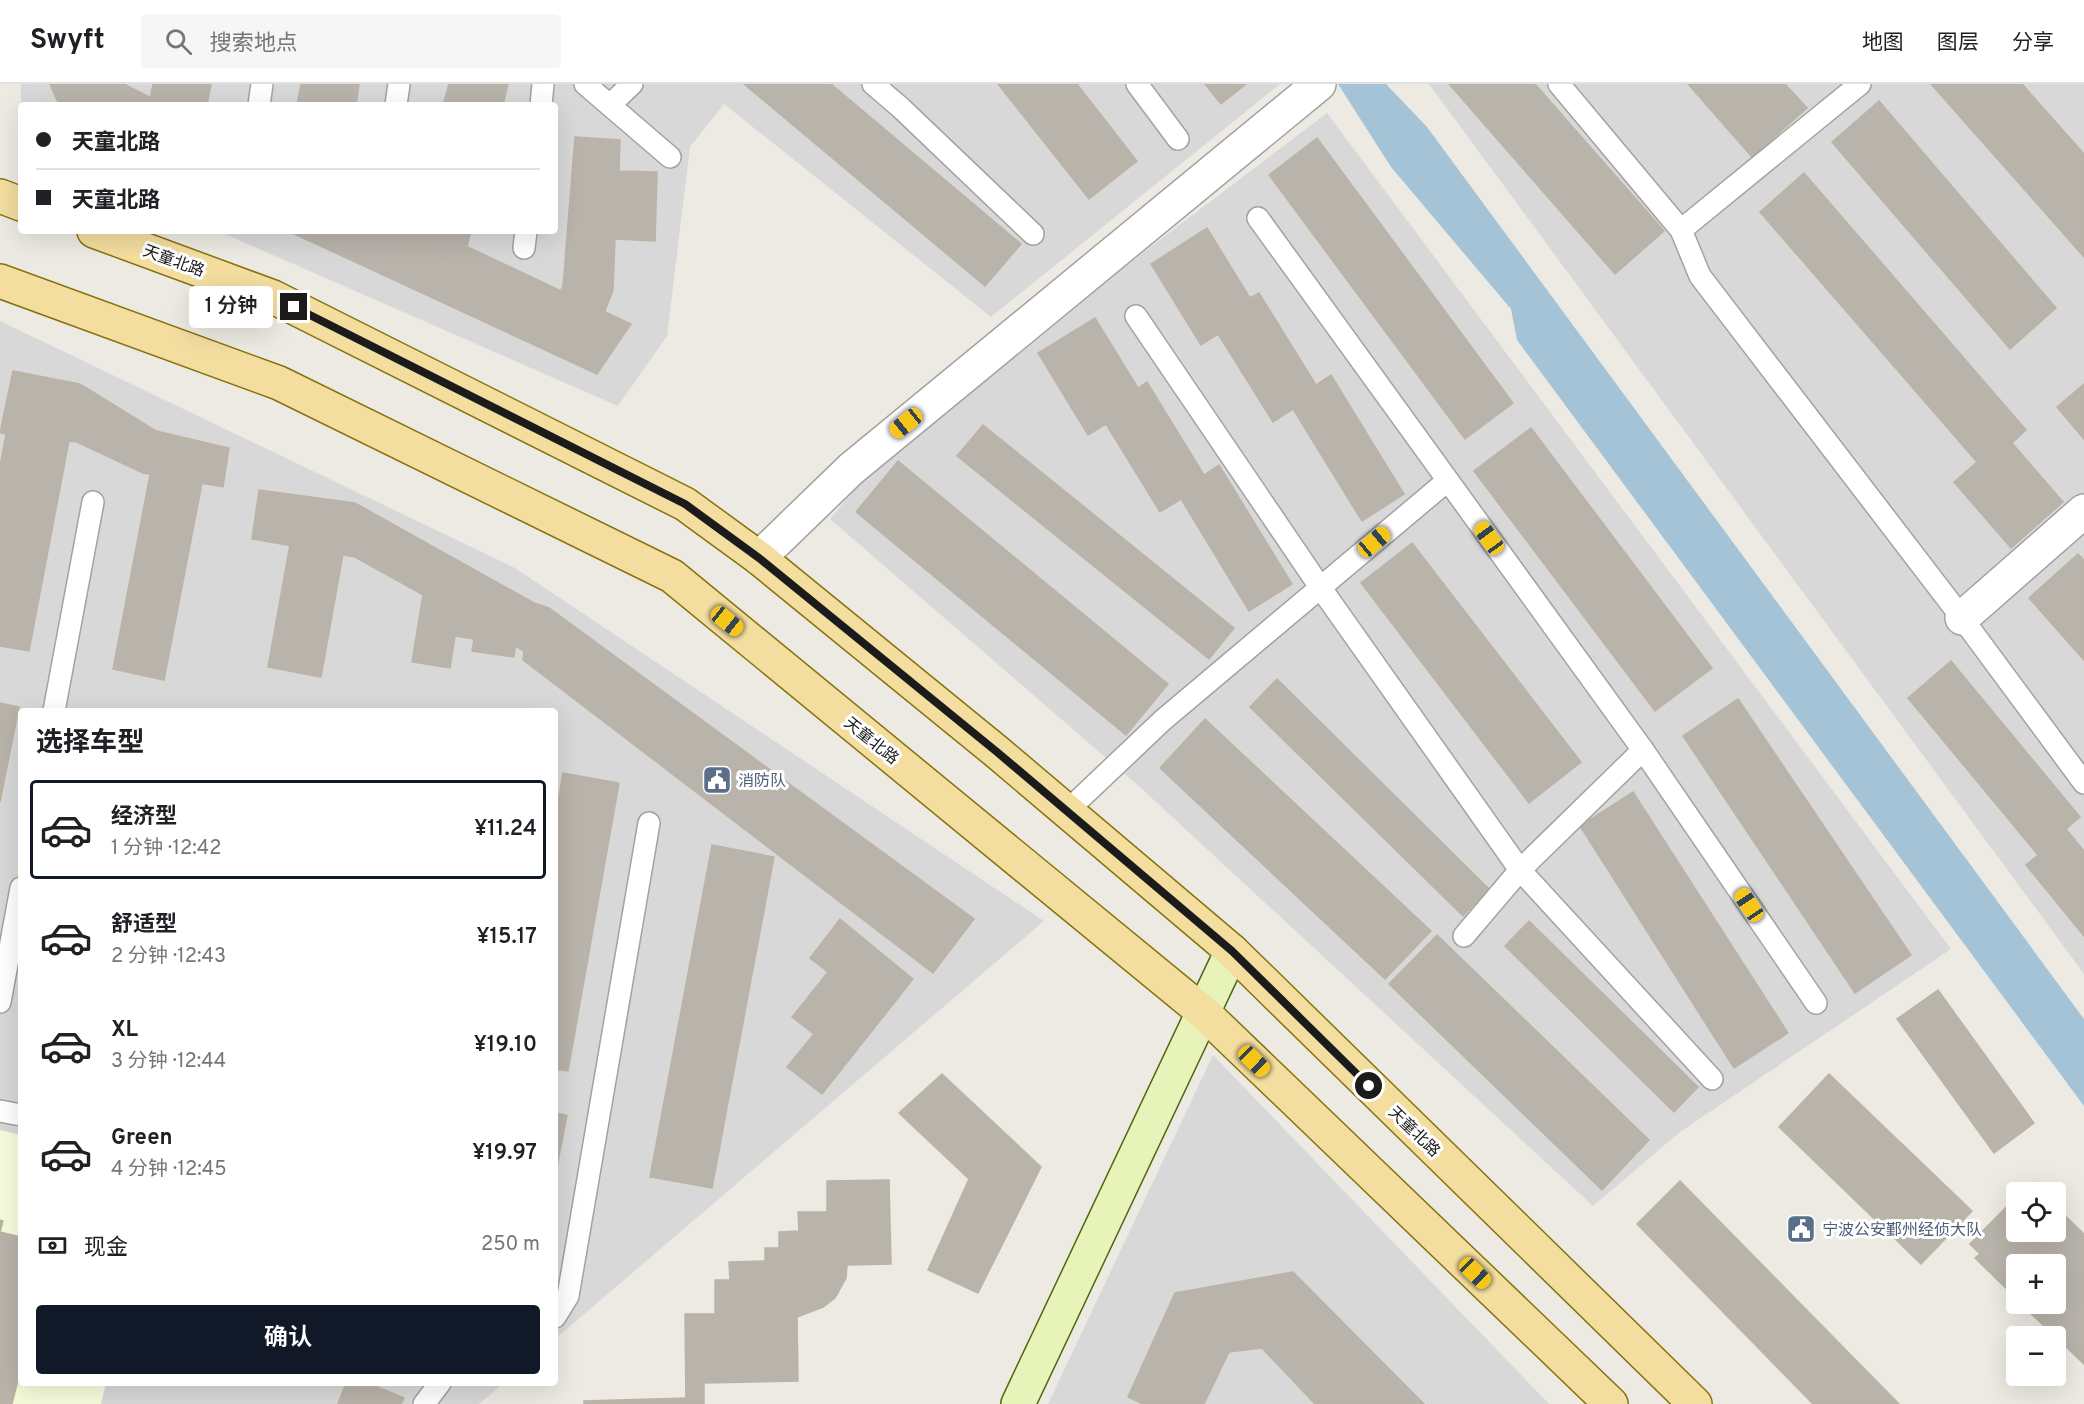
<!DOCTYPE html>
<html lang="zh">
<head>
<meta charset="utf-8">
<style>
  body { margin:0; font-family:Overpass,"Noto Sans SC",sans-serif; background:#f6f6f6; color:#202124; height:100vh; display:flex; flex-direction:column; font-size:22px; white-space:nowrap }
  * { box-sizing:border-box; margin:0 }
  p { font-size:20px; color:#757577 }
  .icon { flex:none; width:33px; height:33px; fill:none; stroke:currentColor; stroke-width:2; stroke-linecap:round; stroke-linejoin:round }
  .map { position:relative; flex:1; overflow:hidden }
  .side { position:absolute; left:18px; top:624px; width:540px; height:678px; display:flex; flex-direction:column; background:#fff; border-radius:6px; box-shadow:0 6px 24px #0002 }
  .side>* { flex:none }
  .hud { position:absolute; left:18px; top:18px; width:540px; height:132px; border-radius:6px; box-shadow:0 6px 24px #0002; display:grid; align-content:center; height:132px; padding:0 18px; background:#fff }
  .tools { position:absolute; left:2006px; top:1098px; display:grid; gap:12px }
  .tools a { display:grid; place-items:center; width:60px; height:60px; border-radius:6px; background:#fff; box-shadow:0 6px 24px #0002; font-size:30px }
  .end { position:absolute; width:27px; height:27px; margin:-14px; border:8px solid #1b1b1b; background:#fff; box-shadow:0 0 0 3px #fff }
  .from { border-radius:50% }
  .bubble { position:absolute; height:42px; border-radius:6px; background:#fff; box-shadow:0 6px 24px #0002; font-size:20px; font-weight:600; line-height:42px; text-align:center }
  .car { position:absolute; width:18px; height:36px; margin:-18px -9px; border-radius:8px; box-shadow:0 0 4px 2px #0007; background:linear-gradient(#f5c518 24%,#345 0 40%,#f5c518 0 76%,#345 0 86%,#f5c518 0) }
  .hud b { display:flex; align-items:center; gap:21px; height:57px; font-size:22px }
  .hud b+b { border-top:2px solid #e0e0e0 }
  .hud i { width:15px; height:15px; background:#202124 }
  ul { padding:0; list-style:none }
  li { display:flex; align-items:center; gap:18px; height:99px; margin:0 12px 9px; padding:0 6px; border:3px solid transparent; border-radius:6px }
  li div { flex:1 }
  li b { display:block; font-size:22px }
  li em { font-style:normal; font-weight:600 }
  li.on { border-color:#111827 }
  li>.icon { width:54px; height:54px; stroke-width:1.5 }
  h2 { padding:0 18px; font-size:27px; line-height:72px }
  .pay { display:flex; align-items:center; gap:15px; height:66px; padding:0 18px; font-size:22px }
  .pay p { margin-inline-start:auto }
  .primary-button { display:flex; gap:12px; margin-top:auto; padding:12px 18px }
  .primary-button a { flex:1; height:69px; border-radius:6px; background:#111827; color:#fff; font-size:24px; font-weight:600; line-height:69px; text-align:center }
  header { display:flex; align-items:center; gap:36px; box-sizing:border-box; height:84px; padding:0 30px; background:#fff; border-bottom:2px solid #e0e0e0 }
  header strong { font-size:28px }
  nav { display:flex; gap:33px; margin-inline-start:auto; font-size:21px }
  .search { width:420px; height:54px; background:#f6f6f6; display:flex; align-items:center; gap:15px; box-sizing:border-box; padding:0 21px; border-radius:6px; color:#757577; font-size:22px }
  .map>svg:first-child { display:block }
</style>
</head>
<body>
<header>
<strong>Swyft</strong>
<div class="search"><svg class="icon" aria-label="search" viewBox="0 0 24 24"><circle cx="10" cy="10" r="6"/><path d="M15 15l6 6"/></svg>搜索地点</div>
<nav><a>地图</a><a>图层</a><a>分享</a></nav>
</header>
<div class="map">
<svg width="2084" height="1320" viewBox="0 0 2084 1320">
  <rect width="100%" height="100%" fill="#eceae2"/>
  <g fill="#d9d8d8">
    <polygon points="21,0 1280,0 991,233 724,20 690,63 667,252 618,322 218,147 555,147 555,21 21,21"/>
    <polygon points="1429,0 2084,0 2084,890"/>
    <polygon points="1327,29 1951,865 1680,1048 1593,1122 1142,705 830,435 880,374 924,335"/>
    <polygon points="0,237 515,484 1044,837 555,1255 555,627 21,627 21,1299 504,1299 479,1320 0,1320"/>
    <polygon points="1213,971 1549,1320 1048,1320"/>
  </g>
  <polygon fill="#f6fcdb" points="0,1046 21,1051 21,1299 106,1299 101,1320 0,1320"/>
  <polygon fill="#a5c3d6" points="1338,0 1386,0 1427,43 2084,935 2084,1022 1517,256 1511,225 1391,83"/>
  <g fill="#b8b3ab" stroke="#bcb3a5" stroke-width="1.5">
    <polygon points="50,0 124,0 165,21 62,21 57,16"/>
    <polygon points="153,0 211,0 207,21 149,21"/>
    <polygon points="301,0 359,0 356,21 297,21"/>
    <polygon points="449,0 508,0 503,21 443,21"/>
    <polygon points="744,0 831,0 1021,160 985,202"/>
    <polygon points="998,0 1077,0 1137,77 1089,115"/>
    <polygon points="1205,0 1246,0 1221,20"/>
    <polygon points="1449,0 1535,0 1664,147 1615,190"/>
    <polygon points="1688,0 1785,0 1807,24 1752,73"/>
    <polygon points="1931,0 2022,0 2084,70 2084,173"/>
    <polygon points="1879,17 2056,224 2010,265 1832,58"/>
    <polygon points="575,53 620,56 619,87 657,88 655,157 615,155 613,206 594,255 548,231 563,202"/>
    <polygon points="1317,54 1513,319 1465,355 1269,91"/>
    <polygon points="1804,89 2026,346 2012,359 2063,418 2011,464 1954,398 1977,378 1760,128"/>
    <polygon points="1207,144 1250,214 1259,209 1316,301 1331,291 1404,410 1362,437 1293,325 1273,338 1218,250 1201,261 1151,180"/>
    <polygon points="288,147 434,147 631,240 597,290"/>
    <polygon points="411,147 471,147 463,179 407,164"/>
    <polygon points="1095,234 1138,304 1147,298 1204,391 1219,381 1292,500 1249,527 1181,415 1160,428 1106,340 1088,351 1038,269"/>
    <polygon points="13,287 80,300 156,347 229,364 223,403 143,389 77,358 0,349"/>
    <polygon points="17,292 79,304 29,567 0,562 0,382"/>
    <polygon points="2084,300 2084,355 2057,323"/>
    <polygon points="983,341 1234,544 1209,575 957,372"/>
    <polygon points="1531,344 1712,584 1655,627 1474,387"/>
    <polygon points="157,354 209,363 164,596 113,585"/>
    <polygon points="898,377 1168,600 1126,651 856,428"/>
    <polygon points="259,406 355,419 534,519 549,524 974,835 933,889 523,576 524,567 355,473 252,455"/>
    <polygon points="298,416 351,425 321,593 268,583"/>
    <polygon points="1412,459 1581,678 1529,719 1361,499"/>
    <polygon points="2078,470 2084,476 2084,576 2029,514"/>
    <polygon points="428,480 466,486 460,520 480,523 482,511 522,517 514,573 472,567 474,555 455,552 450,584 412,578"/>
    <polygon points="1951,577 2080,733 2066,745 2084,767 2084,852 2026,781 2038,771 1908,614"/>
    <polygon points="1277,595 1489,805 1463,832 1250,623"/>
    <polygon points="1738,615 1911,871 1855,909 1683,652"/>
    <polygon points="0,619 19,623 0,718"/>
    <polygon points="1205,635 1431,847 1385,895 1160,684"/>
    <polygon points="563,689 619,699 568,987 555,985 555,736"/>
    <polygon points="1633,708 1788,949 1734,984 1580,742"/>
    <polygon points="712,761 774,773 712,1104 650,1093"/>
    <polygon points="840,835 913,895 822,1010 787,983 814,950 792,933 828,888 810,874"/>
    <polygon points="1529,837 1698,1003 1674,1028 1505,862"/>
    <polygon points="1437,851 1649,1056 1602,1106 1389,900"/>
    <polygon points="1938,906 2034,1039 1994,1069 1897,935"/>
    <polygon points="942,990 1041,1083 978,1209 928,1186 969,1095 899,1029"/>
    <polygon points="1829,990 1972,1127 1921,1180 1779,1043"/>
    <polygon points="555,1029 567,1031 555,1093"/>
    <polygon points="889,1096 891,1180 847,1181 846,1194 835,1214 823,1223 797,1233 798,1297 704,1299 704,1320 686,1320 685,1230 715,1230 715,1196 730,1196 729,1178 765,1177 765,1164 779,1164 779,1148 799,1147 798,1128 827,1128 827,1097"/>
    <polygon points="1680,1097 1899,1320 1813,1320 1637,1140"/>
    <polygon points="2016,1113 2016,1148 2055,1148 2055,1122 2084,1150 2084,1280 2021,1220 2055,1220 2055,1180 2016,1180 2016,1214 1975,1174 1980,1170 1970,1160"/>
    <polygon points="0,1136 3,1137 0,1148 21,1153 21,1284 12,1320 0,1320"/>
    <polygon points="1293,1188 1424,1320 1315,1320 1262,1264 1229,1268 1204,1320 1143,1320 1128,1313 1175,1209"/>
    <polygon points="346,1299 368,1299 404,1314 401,1320 338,1320"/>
    <polygon points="686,1314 686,1320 584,1320 584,1317"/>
  </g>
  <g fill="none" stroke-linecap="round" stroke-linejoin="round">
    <g stroke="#a2a2a2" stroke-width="24">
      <g id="lane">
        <polyline points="585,0 670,73"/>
        <polyline points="873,0 901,24 1033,150"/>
        <polyline points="1137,0 1178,55"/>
        <polyline points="1559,0 1681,146 1700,192 1962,534 2084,699"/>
        <polyline points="259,21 262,0"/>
        <polyline points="396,21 399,0"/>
        <polyline points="541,21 543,0"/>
        <polyline points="610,21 632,0"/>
        <polyline points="1258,134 1643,666 1816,919"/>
        <polyline points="1681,146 1860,0"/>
        <polyline points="524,164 526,147"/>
        <polyline points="1136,232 1320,503 1520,786 1712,995"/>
        <polyline points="54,627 93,418"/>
        <polyline points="1067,727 1163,636 1447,397"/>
        <polyline points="1464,852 1520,786 1643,666"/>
        <polyline points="0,918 21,804"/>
        <polyline points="0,1027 21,1031"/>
        <polyline points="555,1233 568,1212 649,739"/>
        <polyline points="424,1320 440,1299"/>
      </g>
    </g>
    <g stroke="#a2a2a2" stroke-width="36">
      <g id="street">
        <polyline points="759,474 851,385 1319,0"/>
        <polyline points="1962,534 2084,427"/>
      </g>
    </g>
    <g stroke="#4f670d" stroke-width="36">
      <polyline id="secondary" points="1018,1320 1232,867"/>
    </g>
    <g stroke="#86720c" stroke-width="36">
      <g id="primary">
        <polyline points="0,112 21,120"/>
        <polyline points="94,147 273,213 685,420 759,474 997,668 1232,867 1695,1320"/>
        <polyline points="0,197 279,299 672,492 1203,928 1611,1320"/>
      </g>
    </g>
    <use href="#lane" stroke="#fff" stroke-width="21"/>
    <use href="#street" stroke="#fff" stroke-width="33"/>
    <use href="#secondary" stroke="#e7f3b8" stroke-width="33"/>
    <use href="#primary" stroke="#f3dd9f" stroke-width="33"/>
  </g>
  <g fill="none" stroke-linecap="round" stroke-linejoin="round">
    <polyline stroke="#1b1b1b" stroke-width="8" points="294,223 685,420 759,474 997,668 1232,867 1369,1002"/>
  </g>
  <defs>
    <g id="civic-square" transform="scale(1.5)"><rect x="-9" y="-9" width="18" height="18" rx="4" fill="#5c6f8a" stroke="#fff"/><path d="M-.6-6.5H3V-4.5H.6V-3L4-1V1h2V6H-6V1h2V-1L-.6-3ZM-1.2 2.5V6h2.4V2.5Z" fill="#fff"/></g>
  </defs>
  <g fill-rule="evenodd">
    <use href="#civic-square" x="717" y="696"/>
    <use href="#civic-square" x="1801" y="1145"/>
  </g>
  <g text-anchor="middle" stroke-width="6" stroke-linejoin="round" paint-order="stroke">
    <g font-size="16" fill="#1b1b1b" stroke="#fff">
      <text transform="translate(174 176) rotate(20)" y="6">天童北路</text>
      <text transform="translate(872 656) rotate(39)" y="6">天童北路</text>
      <text transform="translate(1415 1047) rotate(44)" y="6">天童北路</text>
    </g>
    <g font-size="16" fill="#4e5e75" stroke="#fff" text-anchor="start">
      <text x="738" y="702">消防队</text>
      <text x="1822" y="1151">宁波公安鄞州经侦大队</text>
    </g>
  </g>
</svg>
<div class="tools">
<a><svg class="icon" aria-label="locate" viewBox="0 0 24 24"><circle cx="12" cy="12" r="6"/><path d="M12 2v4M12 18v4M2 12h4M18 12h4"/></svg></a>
<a>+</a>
<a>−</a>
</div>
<i class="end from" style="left:1369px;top:1002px"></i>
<i class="end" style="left:294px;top:223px"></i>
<div class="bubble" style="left:189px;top:202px;width:84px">1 分钟</div>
<i class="car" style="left:906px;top:339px;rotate:231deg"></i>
<i class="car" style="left:1489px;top:454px;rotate:324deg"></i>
<i class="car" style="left:1374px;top:458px;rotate:50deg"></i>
<i class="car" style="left:727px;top:537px;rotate:129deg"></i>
<i class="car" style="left:1749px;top:821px;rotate:326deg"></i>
<i class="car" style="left:1254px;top:977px;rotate:134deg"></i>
<i class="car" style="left:1475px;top:1189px;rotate:134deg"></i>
<div class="hud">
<b><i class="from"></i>天童北路</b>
<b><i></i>天童北路</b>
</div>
<section class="side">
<h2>选择车型</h2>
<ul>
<li class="on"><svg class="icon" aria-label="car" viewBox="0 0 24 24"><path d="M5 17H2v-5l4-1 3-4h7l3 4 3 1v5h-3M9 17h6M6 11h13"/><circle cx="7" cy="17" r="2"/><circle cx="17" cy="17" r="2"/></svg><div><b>经济型</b><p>1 分钟 · 12:42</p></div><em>¥11.24</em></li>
<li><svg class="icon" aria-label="car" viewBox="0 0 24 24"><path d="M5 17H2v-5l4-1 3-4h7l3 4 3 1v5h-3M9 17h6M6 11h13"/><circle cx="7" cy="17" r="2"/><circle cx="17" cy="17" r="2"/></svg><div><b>舒适型</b><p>2 分钟 · 12:43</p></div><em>¥15.17</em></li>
<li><svg class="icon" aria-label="car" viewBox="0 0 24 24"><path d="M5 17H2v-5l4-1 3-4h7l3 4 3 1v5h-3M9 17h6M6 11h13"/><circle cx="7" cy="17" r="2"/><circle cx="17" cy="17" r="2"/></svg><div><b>XL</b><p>3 分钟 · 12:44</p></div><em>¥19.10</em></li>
<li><svg class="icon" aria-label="car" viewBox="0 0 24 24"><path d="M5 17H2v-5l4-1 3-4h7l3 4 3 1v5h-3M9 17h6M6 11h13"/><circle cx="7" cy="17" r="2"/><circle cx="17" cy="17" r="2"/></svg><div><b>Green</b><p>4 分钟 · 12:45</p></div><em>¥19.97</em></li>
</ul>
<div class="pay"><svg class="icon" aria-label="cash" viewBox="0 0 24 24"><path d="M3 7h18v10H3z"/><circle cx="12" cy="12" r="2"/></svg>现金<p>250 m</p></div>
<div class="primary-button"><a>确认</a></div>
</section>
</div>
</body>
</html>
